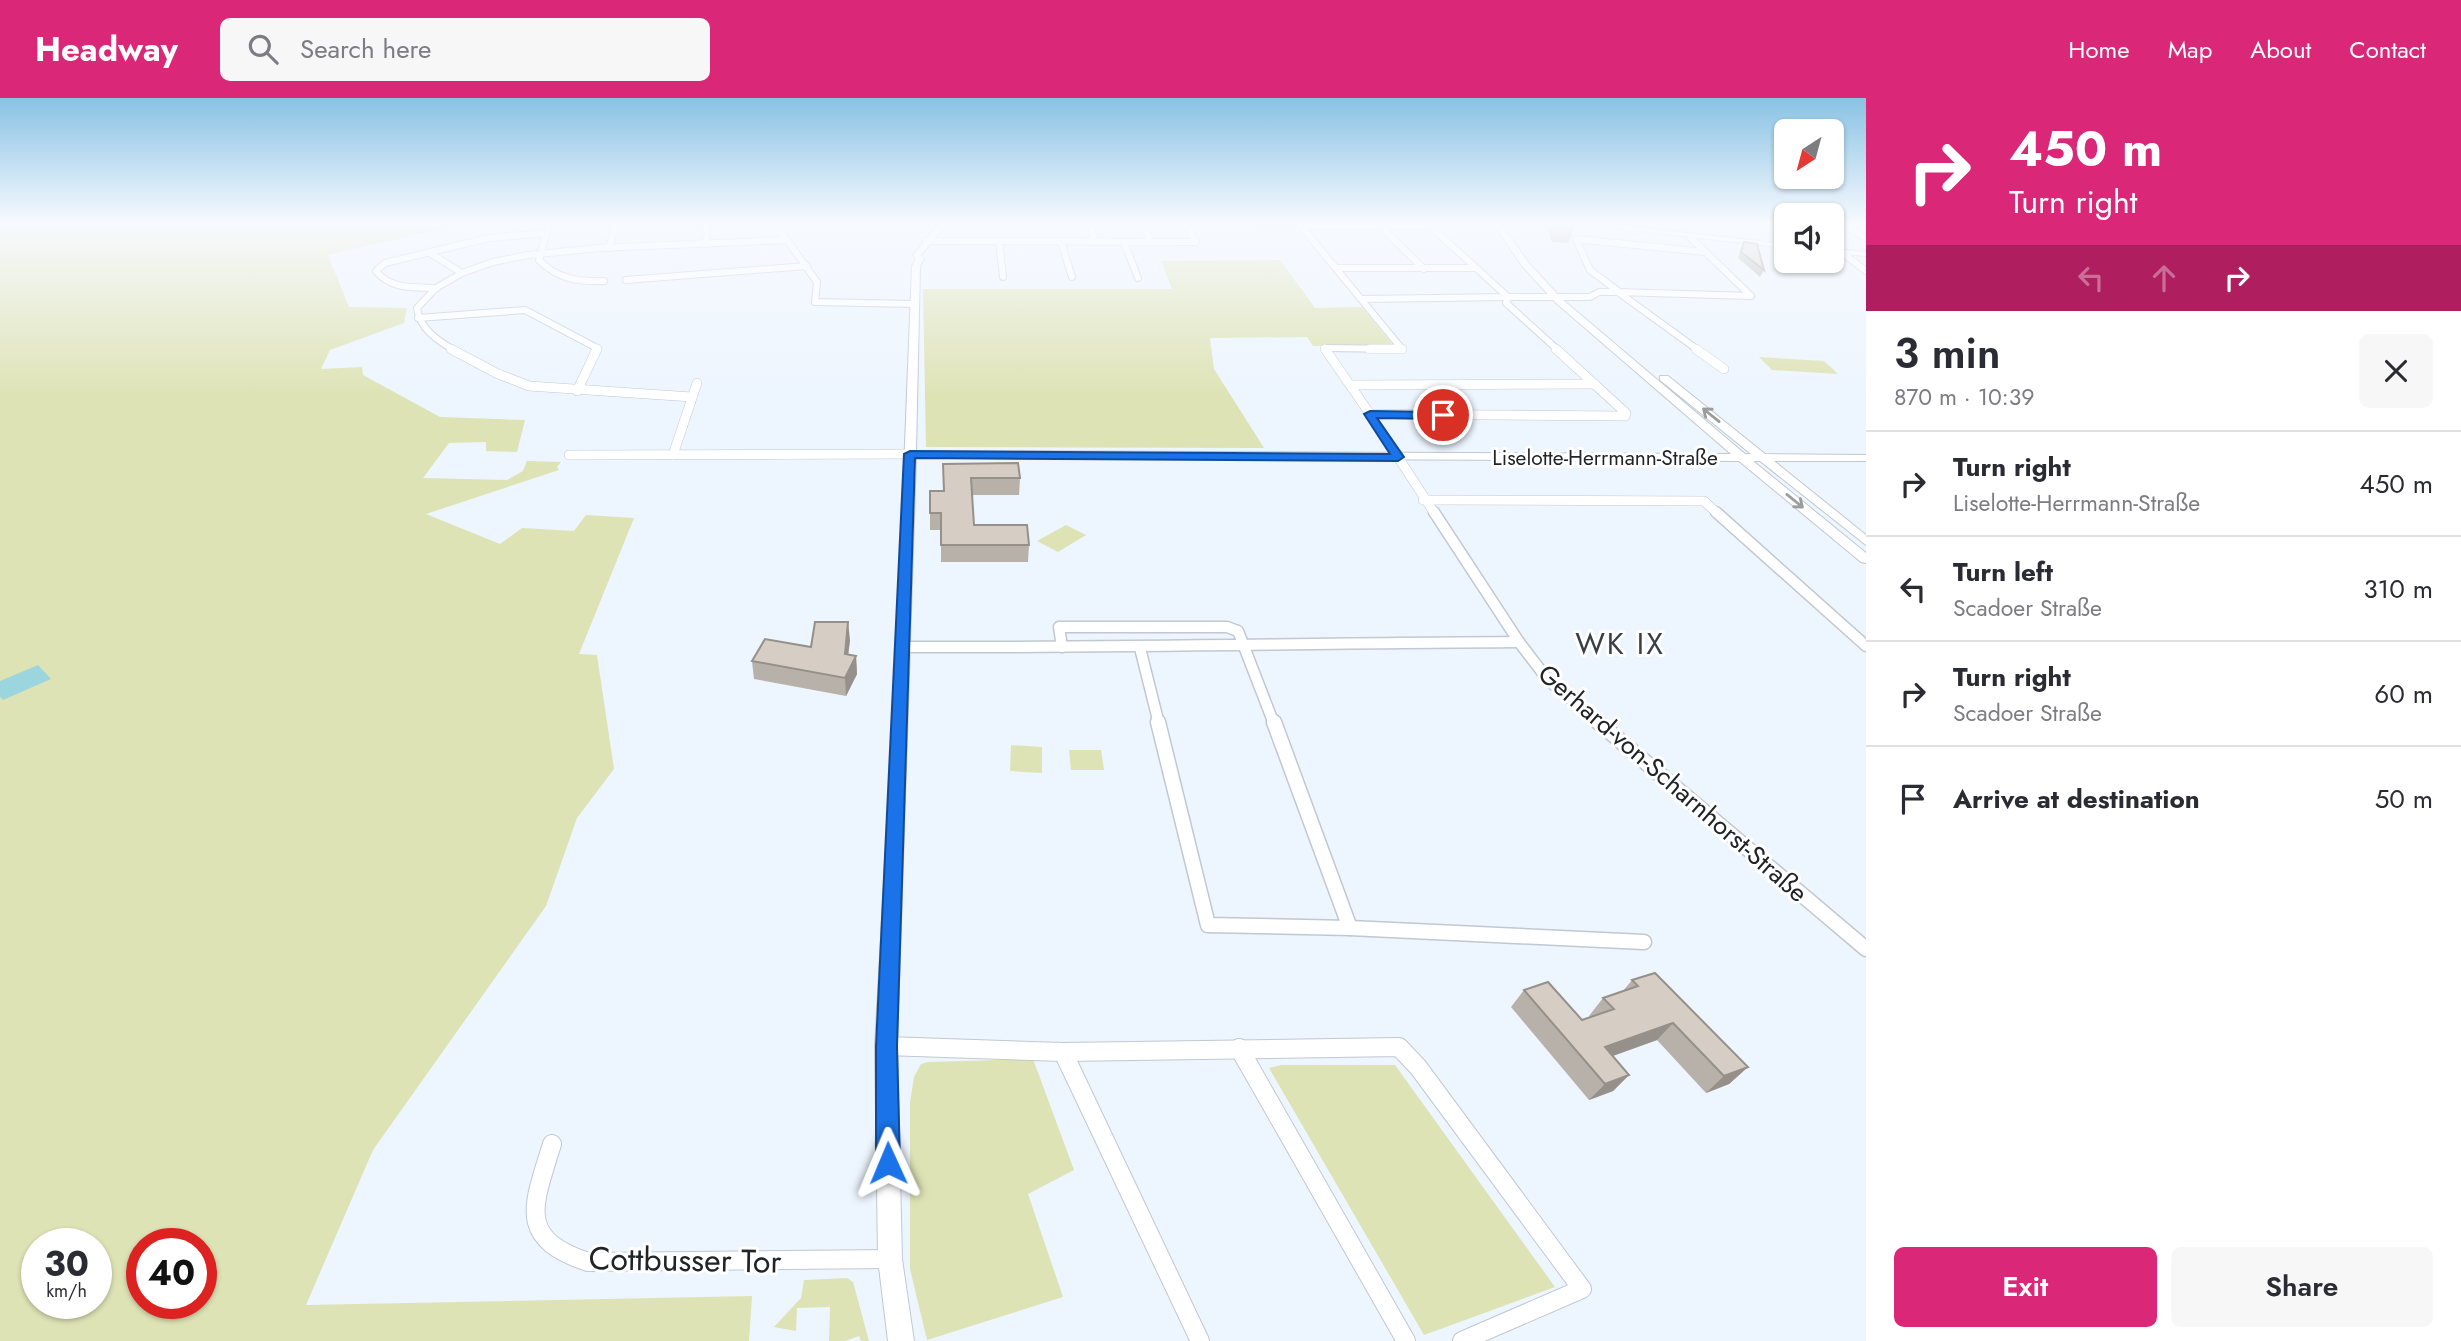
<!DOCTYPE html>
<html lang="en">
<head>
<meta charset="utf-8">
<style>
	body { margin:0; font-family:Jost,sans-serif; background:#f7f7f7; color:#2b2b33; height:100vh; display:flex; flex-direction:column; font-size:26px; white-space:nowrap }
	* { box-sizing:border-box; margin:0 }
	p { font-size:23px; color:#7c7c81 }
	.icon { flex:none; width:38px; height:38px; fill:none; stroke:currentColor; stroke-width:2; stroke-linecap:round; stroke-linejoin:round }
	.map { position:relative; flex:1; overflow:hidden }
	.details { display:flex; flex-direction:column; background:#fff; width:595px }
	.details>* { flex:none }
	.hud { background:#db2777; color:#fff; overflow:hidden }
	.needle { width:46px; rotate:216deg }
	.buttons { position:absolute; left:1774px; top:21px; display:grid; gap:14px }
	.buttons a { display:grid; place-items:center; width:70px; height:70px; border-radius:10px; background:#fff; box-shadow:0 2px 5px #0004; font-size:35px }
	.speed { position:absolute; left:21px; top:1130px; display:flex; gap:14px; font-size:35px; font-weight:700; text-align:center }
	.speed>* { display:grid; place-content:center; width:91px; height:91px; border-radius:50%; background:#fff; box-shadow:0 2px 5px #0004; line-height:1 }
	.speed small { font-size:18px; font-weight:400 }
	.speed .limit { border:10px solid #d22; background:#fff; color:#111 }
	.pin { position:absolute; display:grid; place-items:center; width:60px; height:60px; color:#fff; margin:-30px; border:4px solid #fff; border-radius:50%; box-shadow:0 2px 7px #0007 }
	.me { position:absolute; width:77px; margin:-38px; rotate:359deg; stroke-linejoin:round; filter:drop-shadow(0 0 5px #0008) }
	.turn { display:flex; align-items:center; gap:24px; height:147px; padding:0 28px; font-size:32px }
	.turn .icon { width:91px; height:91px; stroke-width:2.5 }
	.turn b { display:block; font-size:49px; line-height:60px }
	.lanes { display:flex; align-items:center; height:66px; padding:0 28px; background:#0003; justify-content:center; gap:35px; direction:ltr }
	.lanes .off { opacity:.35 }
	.round { display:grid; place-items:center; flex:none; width:74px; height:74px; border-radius:10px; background:#f7f7f7 }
	.headline { display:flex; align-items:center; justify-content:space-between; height:119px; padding:0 28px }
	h1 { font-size:42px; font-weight:600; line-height:52px }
	.cta { display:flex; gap:14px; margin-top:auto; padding:14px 28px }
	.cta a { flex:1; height:80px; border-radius:10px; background:#db2777; color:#fff; font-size:28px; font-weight:600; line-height:80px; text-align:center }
	.cta a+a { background:#f7f7f7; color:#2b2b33 }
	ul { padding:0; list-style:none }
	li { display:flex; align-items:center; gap:21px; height:105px; padding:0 28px; border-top:2px solid #e1e1e2 }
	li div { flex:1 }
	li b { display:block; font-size:26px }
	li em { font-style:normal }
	header { display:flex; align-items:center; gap:42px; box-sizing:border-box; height:98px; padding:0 35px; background:#db2777; color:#fff }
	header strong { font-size:33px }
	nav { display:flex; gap:38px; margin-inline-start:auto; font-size:24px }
	.search { width:490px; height:63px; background:#f7f7f7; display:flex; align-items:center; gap:18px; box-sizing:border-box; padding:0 24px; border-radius:10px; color:#7c7c81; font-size:26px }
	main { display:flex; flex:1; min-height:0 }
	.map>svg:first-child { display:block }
</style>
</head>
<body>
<header>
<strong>Headway</strong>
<div class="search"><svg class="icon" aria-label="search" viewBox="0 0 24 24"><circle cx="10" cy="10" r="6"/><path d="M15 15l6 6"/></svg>Search here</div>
<nav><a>Home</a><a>Map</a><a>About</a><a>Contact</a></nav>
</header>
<main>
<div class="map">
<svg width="1866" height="1243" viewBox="0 0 1866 1243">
	<rect width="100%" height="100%" fill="#edf5fe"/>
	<g fill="#dee3b5" fill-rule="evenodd">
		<path d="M 0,124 L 472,124 L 328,157 L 349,209 L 407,210 L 404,225 L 330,252 L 321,271 L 362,269 L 363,277 L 440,319 L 525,322 L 517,354 L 486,353 L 486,344 L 449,345 L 423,380 L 507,382 L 523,373 L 527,363 L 561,364 L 557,369 L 559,372 L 426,416 L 500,446 L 522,430 L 574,433 L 586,417 L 634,420 L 579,556 L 597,557 L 614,671 L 577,720 L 546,808 L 373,1052 L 306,1207 L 752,1198 L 749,1243 L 0,1243 ZM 37,1146 L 96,1146 L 96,1206 L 37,1206 ZM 142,1146 L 201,1146 L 201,1206 L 142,1206 Z"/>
		<polygon points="1280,162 1315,210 1362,209 1393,247 1313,248 1307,239 1210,240 1214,271 1264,350 926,349 923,191 1172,191 1161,163"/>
		<polygon points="1759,259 1824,263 1838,276 1772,272"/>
		<polygon points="1066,427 1086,437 1058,454 1037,443"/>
		<polygon points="1011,647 1042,649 1042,675 1010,673"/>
		<polygon points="1069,652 1101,652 1104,672 1071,672"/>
		<polygon points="1033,961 1074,1072 1028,1096 1063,1199 927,1242 910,1171 910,1004 914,979 921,966 928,964"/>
		<polygon points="1281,967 1395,967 1555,1189 1424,1237 1269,970"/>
		<polygon points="847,1180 853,1184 869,1243 861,1243 859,1238 845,1243 829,1243 830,1209 797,1210 796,1233 774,1229 801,1200 804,1182"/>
	</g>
	<polygon fill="#9bd6de" points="38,567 51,581 3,602 0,599 0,583"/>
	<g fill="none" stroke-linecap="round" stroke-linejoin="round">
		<g stroke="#c1c8d1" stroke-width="8">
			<g id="minor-far4">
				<path d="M 549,124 L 539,162 C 557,181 579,184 604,183"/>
				<polyline points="774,124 817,184 815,204 914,206"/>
				<polyline points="1089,124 1095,144"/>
				<polyline points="1142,124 1151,144"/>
				<polyline points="1631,124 1633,133"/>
				<polyline points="1839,124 1866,140"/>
				<polyline points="1380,128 1424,171"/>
				<polyline points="1691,140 1751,198 1618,194 1698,252"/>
				<polyline points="926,143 1196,144 1185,124"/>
				<polyline points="999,143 1003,179"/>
				<polyline points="1061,144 1072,179"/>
				<polyline points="1124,144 1138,180"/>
				<polyline points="706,146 707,124"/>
				<polyline points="609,150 616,124"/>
				<polyline points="1840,153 1866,173"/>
				<polyline points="428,154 462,175"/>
				<polyline points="1337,170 1476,170"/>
				<polyline points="626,182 807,168"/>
				<path d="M 437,190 C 415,189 391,192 376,173 L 385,165 L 489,140 L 547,135"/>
				<polyline points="1618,193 1590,172 1576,141 1705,154"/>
				<polyline points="418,220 525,212 597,250 596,252"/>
				<polyline points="1325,250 1402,251 1301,128 1430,128 1508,199 1361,201"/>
				<polyline points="1325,250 1327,252"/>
				<path d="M 454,252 C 438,243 419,230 417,210 L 436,190 L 462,175 L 493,164 L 528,157 L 599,150 L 786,142"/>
				<polyline points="1558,252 1506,205 1508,199 1590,199 1599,194 1618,194"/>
			</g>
		</g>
		<g stroke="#c1c8d1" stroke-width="10">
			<g id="minor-far3">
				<polyline points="451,251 496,275 529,288 692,299"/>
				<polyline points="1325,251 1370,316"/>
				<polyline points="1370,251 1402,251"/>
				<polyline points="1696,251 1724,271"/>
				<polyline points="1351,287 1595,286"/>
				<polyline points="577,293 597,251"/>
				<polyline points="569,357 910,356"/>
				<polyline points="673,357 697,285"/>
				<polyline points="1423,402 1704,403 1718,416"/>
				<polyline points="1435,416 1370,316 1625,318 1626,315 1556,251"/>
			</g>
		</g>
		<g stroke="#c1c8d1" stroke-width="13">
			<g id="minor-far2">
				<polyline points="1434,414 1519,544 1548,582 1600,626"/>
				<polyline points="1716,414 1866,548"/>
				<path d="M 904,549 C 1109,550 1314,545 1519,544"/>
				<polyline points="1062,549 1059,529 1227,529 1238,533 1274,626"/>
				<polyline points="1140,550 1159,626"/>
			</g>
		</g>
		<g stroke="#c1c8d1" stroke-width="17">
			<g id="minor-far1">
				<polyline points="1158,624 1208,827 1350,830 1274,624"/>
				<polyline points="1598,624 1866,851"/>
				<polyline points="1350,830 1644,844"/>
			</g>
		</g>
		<g stroke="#c1c8d1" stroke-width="20">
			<g id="minor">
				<polyline points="886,948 1063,954 1399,949 1418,969 1582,1191 1462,1243"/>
				<polyline points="1239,950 1406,1243"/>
				<polyline points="1063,954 1200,1243"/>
				<path d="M 552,1046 C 534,1106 515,1140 588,1164 L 890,1161"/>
			</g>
		</g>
		<g stroke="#c1c8d1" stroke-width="2">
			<g id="tertiary">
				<polygon points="940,124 948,124 921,157 924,161 920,168 916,353 1731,356 1556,205 1522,168 1492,124 1500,124 1528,164 1562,201 1745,356 1751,356 1660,282 1660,278 1668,278 1765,356 1866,357 1866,363 1774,363 1866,437 1866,447 1760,363 1753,363 1866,455 1866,465 1861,464 1739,363 916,359 897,948 902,1161 914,1243 888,1243 878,1161 875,948 897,549 912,168 916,161 913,157"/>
				<polygon points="1560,124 1588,124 1787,146 1787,150"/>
				<polygon points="1832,151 1866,154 1866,158 1832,155"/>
			</g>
		</g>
		<use href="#minor-far4" stroke="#fff" stroke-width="6"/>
		<use href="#minor-far3" stroke="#fff" stroke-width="9"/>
		<use href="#minor-far2" stroke="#fff" stroke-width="10"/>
		<use href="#minor-far1" stroke="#fff" stroke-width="14"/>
		<use href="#minor" stroke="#fff" stroke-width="18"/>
		<use href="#tertiary" fill="#fff" fill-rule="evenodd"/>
	</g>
	<g fill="#b8b1a9">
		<polygon points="1257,124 1294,124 1293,129 1261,129"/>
		<polygon points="1551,124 1575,124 1576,126 1568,145 1552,144 1548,132"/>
		<polygon points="1744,144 1764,172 1760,179 1738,160 1741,150"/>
		<polygon points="943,366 1020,380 1019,397 972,397 974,427 1029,447 1028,464 941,464 941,432 930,432 930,393 943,393"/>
		<polygon points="850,542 848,557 856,558 857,576 846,598 754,581 752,563 811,549"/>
		<polygon points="1632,882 1748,969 1729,986 1706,995 1657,942 1613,958 1629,977 1613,993 1589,1002 1511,909 1524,892 1582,922 1590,919 1589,918 1603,900 1623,893"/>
	</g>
	<g fill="#96908a">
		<polygon points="848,524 850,542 846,574 845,556"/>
		<polygon points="856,558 857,576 846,598 845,580"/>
		<polygon points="1673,925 1657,942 1590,966 1605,949"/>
		<polygon points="1748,969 1729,986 1706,995 1724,978"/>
		<polygon points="1629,977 1613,993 1589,1002 1605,986"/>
	</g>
	<g fill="#d6cec5" stroke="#96908a" stroke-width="2">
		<polygon points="1560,124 1575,124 1576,126 1560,125"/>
		<polygon points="1744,144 1757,146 1764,172 1741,154"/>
		<polygon points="1018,365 1020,380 971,380 974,427 1027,427 1029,447 941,447 941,415 930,415 930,393 944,393 943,366"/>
		<polygon points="815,524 848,524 845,556 856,558 845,580 752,563 765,541 811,549"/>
		<polygon points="1655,875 1748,969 1724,978 1673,925 1605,949 1629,977 1605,986 1524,892 1548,884 1582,922 1614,911 1603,900 1638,888 1632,882"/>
	</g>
	<defs><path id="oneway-shaft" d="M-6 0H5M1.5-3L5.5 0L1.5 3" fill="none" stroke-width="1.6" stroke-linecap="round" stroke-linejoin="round" transform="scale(1.75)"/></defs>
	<g stroke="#9b9c9e">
		<use href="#oneway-shaft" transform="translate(1711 317) rotate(-141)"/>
		<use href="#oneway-shaft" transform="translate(1795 403) rotate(39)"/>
	</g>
	<linearGradient id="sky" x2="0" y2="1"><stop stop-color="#89c2e4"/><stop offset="0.42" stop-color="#f7faff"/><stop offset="1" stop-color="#f7faff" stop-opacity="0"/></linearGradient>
	<rect width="1866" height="298" fill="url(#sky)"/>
	<polygon fill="#1a73e8" stroke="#114b97" stroke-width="2" points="1370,313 1443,314 1448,317 1443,321 1377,320 1404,359 1398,363 915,360 897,948 900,1065 896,1073 888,1077 880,1073 876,1065 876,948 904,356 910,353 1390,356 1364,316"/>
	<g text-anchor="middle" stroke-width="6" stroke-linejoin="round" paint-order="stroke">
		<g font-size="21" fill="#212327" stroke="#fff">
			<text x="1605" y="367">Liselotte-Herrmann-Straße</text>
		</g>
		<g font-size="26" fill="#212327" stroke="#fff">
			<text transform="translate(1673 685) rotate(41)" y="9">Gerhard-von-Scharnhorst-Straße</text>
		</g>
		<g font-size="30" letter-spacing="2" fill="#393f46" stroke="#fff">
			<text x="1620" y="556">WK IX</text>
		</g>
		<g font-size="32" fill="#212327" stroke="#fff">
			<text transform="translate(685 1162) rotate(1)" y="11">Cottbusser Tor</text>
		</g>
	</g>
</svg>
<div class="buttons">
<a><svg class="needle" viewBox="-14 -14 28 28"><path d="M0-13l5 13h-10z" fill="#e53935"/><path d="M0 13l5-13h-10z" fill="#7c7c81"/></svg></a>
<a><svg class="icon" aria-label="sound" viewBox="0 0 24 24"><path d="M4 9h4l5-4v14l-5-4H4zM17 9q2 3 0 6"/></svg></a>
</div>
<div class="speed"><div>30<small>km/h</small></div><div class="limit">40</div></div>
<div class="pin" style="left:1443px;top:317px;background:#d93025"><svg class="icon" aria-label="arrive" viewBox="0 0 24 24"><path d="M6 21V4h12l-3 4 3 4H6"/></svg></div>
<svg class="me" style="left:888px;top:1065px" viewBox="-20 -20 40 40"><path d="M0-17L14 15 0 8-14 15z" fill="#1a73e8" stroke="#fff" stroke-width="4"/></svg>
</div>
<section class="details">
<div class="hud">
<div class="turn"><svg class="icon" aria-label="right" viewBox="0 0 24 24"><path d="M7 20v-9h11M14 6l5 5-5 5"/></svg><div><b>450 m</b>Turn right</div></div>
<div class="lanes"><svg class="icon off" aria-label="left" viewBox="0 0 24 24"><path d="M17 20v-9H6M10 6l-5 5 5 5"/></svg><svg class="icon off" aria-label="ahead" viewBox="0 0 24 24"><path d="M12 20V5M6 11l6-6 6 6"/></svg><svg class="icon" aria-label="right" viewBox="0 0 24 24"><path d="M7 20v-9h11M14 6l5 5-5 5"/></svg></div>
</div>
<div class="headline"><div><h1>3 min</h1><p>870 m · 10:39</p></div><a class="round"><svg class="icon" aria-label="close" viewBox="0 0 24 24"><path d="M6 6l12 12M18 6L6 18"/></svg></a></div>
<ul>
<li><svg class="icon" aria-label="right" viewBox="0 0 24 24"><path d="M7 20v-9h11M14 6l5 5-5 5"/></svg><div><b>Turn right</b><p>Liselotte-Herrmann-Straße</p></div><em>450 m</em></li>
<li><svg class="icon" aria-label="left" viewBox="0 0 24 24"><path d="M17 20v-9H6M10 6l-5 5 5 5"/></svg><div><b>Turn left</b><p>Scadoer Straße</p></div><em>310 m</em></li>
<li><svg class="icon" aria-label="right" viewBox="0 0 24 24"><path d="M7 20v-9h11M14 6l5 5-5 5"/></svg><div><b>Turn right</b><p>Scadoer Straße</p></div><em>60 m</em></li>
<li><svg class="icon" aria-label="arrive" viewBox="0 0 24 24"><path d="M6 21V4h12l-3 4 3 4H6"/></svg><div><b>Arrive at destination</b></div><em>50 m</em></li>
</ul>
<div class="cta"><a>Exit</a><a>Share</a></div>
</section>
</main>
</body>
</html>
